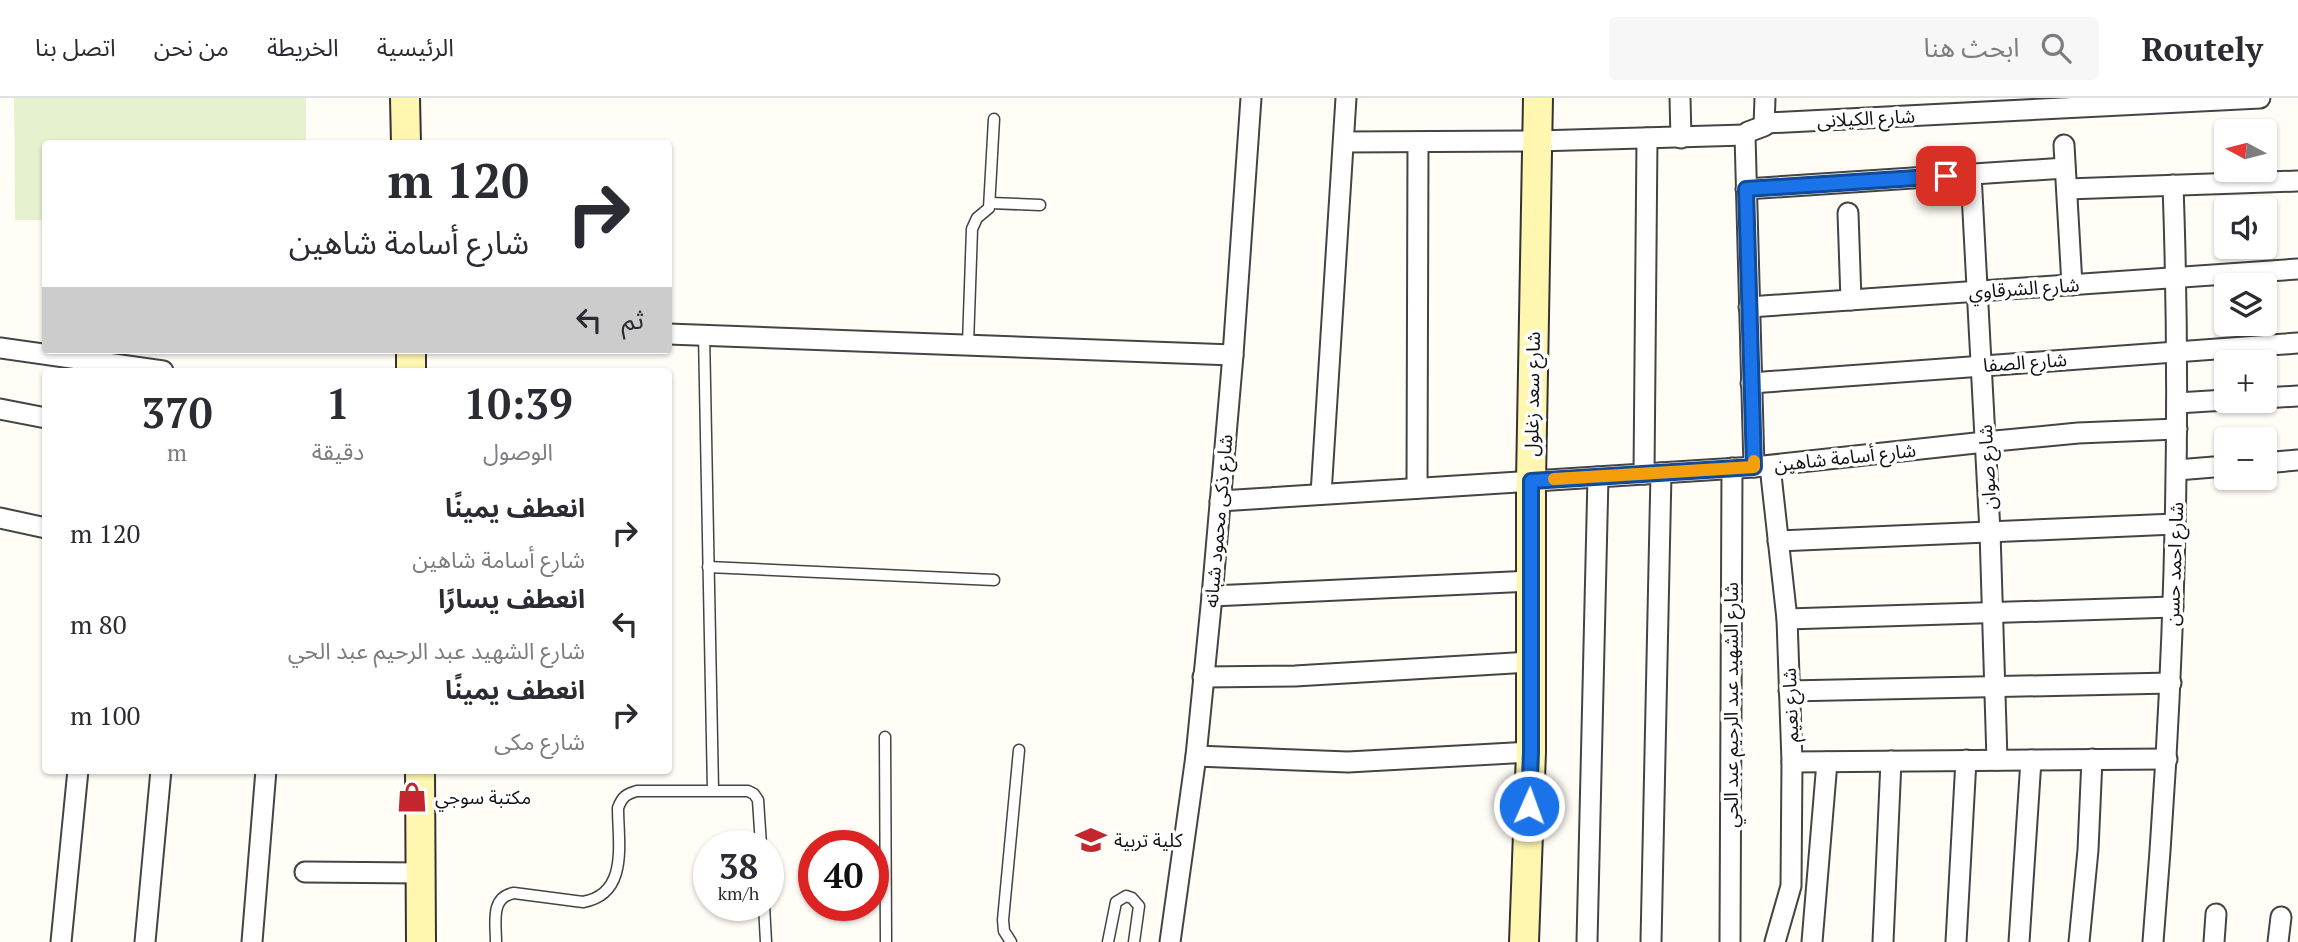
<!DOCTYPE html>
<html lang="ar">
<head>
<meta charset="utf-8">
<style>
	body { margin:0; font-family:"PT Serif","Noto Sans Arabic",serif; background:#f7f7f7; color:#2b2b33; direction:rtl; height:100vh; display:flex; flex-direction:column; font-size:26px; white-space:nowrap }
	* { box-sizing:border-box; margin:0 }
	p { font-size:23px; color:#7c7c81 }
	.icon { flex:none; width:38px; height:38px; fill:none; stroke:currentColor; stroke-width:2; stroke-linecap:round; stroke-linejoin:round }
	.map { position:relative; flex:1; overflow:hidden; direction:ltr }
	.drawer { position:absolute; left:42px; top:270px; width:630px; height:406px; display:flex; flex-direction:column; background:#fff; border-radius:7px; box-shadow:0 2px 5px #0004; direction:rtl }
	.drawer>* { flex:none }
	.hud { position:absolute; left:42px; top:42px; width:630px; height:214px; border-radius:7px; box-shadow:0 2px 5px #0004; direction:rtl; background:#fff; color:#2b2b33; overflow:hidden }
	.needle { width:46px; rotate:277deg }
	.controls { position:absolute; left:2214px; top:21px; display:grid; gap:14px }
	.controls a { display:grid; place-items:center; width:63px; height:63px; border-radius:7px; background:#fff; box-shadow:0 2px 5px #0004; font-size:35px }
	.speed { position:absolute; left:693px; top:732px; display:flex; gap:14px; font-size:35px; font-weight:700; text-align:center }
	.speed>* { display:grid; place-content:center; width:91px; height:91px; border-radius:50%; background:#fff; box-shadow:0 2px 5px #0004; line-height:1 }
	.speed small { font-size:18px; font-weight:400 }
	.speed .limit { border:10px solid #d22; background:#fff; color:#111 }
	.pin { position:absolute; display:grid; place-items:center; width:60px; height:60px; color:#fff; margin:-30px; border-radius:14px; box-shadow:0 4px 10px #0006 }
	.me { position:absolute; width:77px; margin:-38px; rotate:2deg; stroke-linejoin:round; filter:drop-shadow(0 0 5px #0008) }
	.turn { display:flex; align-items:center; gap:24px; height:147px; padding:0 28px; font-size:32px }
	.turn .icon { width:91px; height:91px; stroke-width:2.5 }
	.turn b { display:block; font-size:49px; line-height:60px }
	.then { display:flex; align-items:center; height:66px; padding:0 28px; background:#0003; gap:14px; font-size:26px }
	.eta { display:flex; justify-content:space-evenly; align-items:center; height:119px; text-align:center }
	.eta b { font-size:42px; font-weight:600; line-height:49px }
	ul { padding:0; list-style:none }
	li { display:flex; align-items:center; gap:21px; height:91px; padding:0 28px }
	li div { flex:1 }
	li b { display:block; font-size:26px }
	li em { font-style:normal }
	header { display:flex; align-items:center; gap:42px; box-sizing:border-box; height:98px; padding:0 35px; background:#fff; border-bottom:2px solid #e1e1e2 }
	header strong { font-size:33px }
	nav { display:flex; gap:38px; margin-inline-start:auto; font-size:24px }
	.search { width:490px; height:63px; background:#f7f7f7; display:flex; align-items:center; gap:18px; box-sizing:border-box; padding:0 24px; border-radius:7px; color:#7c7c81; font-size:26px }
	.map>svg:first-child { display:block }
</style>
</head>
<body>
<header>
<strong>Routely</strong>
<div class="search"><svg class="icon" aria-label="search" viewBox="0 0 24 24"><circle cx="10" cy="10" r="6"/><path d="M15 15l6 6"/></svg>ابحث هنا</div>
<nav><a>الرئيسية</a><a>الخريطة</a><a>من نحن</a><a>اتصل بنا</a></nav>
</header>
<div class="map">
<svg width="2298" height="844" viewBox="0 0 2298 844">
	<rect width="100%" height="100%" fill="#fffdf5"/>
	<polygon fill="#e6f2cf" points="14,0 306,0 306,45 46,46 45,122 15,122"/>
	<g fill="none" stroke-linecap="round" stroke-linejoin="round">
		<g stroke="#444" stroke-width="13">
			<g id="lane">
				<polyline points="990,105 1040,107"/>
				<polyline points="704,236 713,692"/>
				<polyline points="968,246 972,131 977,120 989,110 994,21"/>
				<polyline points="708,469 994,482"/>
				<polyline points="885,639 886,844"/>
				<polyline points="764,807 766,844"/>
				<path d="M 496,844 C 496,825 490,799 514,795 L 583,804 C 629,796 618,745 618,710 C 622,699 626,696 637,693 L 748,693 L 754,696 L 758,702 L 761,747"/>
				<polyline points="1011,844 1004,833 1003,822 1019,652"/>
				<polyline points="1108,844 1116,804 1126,798 1132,800 1139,808 1134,844"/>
			</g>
		</g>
		<g stroke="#444" stroke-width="23">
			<g id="street">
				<polyline points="1680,0 1681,40"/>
				<polyline points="1766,25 2260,0"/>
				<polyline points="1344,44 1537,43 1745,37"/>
				<polyline points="2064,47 2072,187"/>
				<polyline points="1971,76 1990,434 1997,662"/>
				<polyline points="1746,91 2065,70"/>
				<polyline points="2067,91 2298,83"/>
				<polyline points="1848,115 1851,202"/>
				<polyline points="1749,209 2298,171"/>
				<polyline points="668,236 1233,257"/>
				<polyline points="0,250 163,273"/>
				<polyline points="1751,285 2298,245"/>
				<polyline points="2264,300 2298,298"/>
				<polyline points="2177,305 2226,302"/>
				<polyline points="0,311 46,320"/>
				<polyline points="2264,365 2298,362"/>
				<polyline points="1770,368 1787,521 1792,664 1791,788 1775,844"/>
				<polyline points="1754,369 1745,37 1748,34 1764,28 1765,0"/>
				<polyline points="2177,372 2226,368"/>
				<polyline points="1644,376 1647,40"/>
				<polyline points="1417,390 1418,44"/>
				<polyline points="1321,396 1346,0"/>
				<polyline points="1220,403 1754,369 1985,344 2078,335 2177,331"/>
				<polyline points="0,420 46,430"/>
				<polyline points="1778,443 2175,426"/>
				<polyline points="1212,498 1531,483"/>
				<polyline points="1787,521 2173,509"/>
				<polyline points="1203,579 1295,578 1531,564"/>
				<polyline points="1789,593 2171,585"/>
				<polyline points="1196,658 1348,664 1531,654"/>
				<polyline points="1792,664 2167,661"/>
				<polyline points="305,774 421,775"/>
				<polyline points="61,844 78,672"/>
				<polyline points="145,844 161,672"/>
				<polyline points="252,844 266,672"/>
				<polyline points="1170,844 1196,658 1212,498 1233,257 1251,0"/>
				<polyline points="1587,844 1598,379"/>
				<polyline points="1651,844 1661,375"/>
				<polyline points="1730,844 1732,370"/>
				<polyline points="1812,844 1827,664"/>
				<polyline points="1883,844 1891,663"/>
				<polyline points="1956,844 1966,662"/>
				<polyline points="2019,844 2031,662"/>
				<polyline points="2079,844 2088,752 2092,661"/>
				<path d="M 2153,844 C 2174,592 2182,340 2173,87"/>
				<polyline points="2214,844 2216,816"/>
				<polyline points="2278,844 2281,819"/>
			</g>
		</g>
		<g stroke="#333" stroke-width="32">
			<g id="secondary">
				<polyline points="405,0 406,46"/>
				<polyline points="411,252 411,273"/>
				<polyline points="420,672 421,844"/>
				<polyline points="1524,844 1531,654 1531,383 1538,0"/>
			</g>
		</g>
		<use href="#lane" stroke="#fff" stroke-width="10"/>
		<use href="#street" stroke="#fff" stroke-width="19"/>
		<use href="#secondary" stroke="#fff6b0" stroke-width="28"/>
	</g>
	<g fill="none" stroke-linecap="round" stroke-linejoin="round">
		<g stroke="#114b97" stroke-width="18">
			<polyline id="route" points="1529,708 1531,654 1531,383 1754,369 1746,91 1946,78"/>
		</g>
		<use href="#route" stroke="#1a73e8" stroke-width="12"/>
		<polyline stroke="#f59e0b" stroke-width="12" points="1554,381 1754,369 1754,363"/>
	</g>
	<defs>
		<g id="shop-bare" transform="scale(2.415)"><path d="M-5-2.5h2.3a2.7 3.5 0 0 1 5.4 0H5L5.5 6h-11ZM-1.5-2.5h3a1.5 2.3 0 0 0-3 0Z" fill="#c4262e" stroke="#fff" stroke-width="2.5" paint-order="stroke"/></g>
		<g id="university-bare" transform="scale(2.415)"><path d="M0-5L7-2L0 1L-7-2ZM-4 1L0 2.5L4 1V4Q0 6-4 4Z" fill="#c4262e" stroke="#fff" stroke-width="2.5" paint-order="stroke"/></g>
	</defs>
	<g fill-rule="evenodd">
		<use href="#shop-bare" x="412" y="699"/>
		<use href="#university-bare" x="1091" y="742"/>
	</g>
	<g text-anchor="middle" stroke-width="7" stroke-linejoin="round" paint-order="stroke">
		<g font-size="19" fill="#111" stroke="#fff">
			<text transform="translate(1866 20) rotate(-3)" y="7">شارع الكيلانى</text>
			<text transform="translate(2024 190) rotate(-4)" y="7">شارع الشرقاوي</text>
			<text transform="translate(2025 264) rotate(-4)" y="7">شارع الصفا</text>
			<text transform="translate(1532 296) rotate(-89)" y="7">شارع سعد زغلول</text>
			<text transform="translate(1845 359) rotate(-6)" y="7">شارع أسامة شاهين</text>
			<text transform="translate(1987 369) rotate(-93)" y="7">شارع صوان</text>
			<text transform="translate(1218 423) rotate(-85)" y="7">شارع ذكى محمود شبانه</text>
			<text transform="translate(2174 466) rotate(-88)" y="7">شارع احمد حسن</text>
			<text transform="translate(1731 607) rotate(-90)" y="7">شارع الشهيد عبد الرحيم عبد الحي</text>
			<text transform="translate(1790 607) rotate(-92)" y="7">شارع نعيم</text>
		</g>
		<g font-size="19" fill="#111" stroke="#fff" text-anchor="start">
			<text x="435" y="706">مكتبة سوجي</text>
			<text x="1114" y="749">كلية تربية</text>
		</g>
	</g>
</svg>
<div class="controls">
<a><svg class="needle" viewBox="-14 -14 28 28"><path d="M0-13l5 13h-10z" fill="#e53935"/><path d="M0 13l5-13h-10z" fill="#7c7c81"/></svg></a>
<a><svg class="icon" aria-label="sound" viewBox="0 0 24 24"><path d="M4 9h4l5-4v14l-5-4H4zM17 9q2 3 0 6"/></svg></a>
<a><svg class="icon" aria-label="layers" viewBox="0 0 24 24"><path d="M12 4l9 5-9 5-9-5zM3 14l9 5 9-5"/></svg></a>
<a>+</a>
<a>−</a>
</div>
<div class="speed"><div>38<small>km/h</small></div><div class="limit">40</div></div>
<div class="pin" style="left:1946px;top:78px;background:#d93025"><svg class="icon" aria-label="arrive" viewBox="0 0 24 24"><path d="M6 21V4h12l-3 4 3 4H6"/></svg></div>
<svg class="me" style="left:1529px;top:708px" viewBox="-20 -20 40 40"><circle r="17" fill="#1a73e8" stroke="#fff" stroke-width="3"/><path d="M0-11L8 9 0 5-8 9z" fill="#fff"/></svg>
<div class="hud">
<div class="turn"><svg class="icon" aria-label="right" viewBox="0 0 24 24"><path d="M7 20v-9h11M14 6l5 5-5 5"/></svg><div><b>120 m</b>شارع أسامة شاهين</div></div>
<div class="then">ثم<svg class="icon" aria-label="left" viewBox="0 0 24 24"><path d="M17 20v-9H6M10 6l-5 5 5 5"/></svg></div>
</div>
<section class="drawer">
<div class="eta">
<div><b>10:39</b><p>الوصول</p></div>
<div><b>1</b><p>دقيقة</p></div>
<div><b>370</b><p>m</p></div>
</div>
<ul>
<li><svg class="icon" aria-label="right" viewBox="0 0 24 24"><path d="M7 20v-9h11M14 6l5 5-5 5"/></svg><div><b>انعطف يمينًا</b><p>شارع أسامة شاهين</p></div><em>120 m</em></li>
<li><svg class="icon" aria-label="left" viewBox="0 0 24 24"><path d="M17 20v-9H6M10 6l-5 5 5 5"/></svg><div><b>انعطف يسارًا</b><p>شارع الشهيد عبد الرحيم عبد الحي</p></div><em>80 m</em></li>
<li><svg class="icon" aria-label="right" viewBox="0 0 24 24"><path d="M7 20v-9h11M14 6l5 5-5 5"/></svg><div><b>انعطف يمينًا</b><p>شارع مكى</p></div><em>100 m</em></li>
</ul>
</section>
</div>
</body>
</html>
